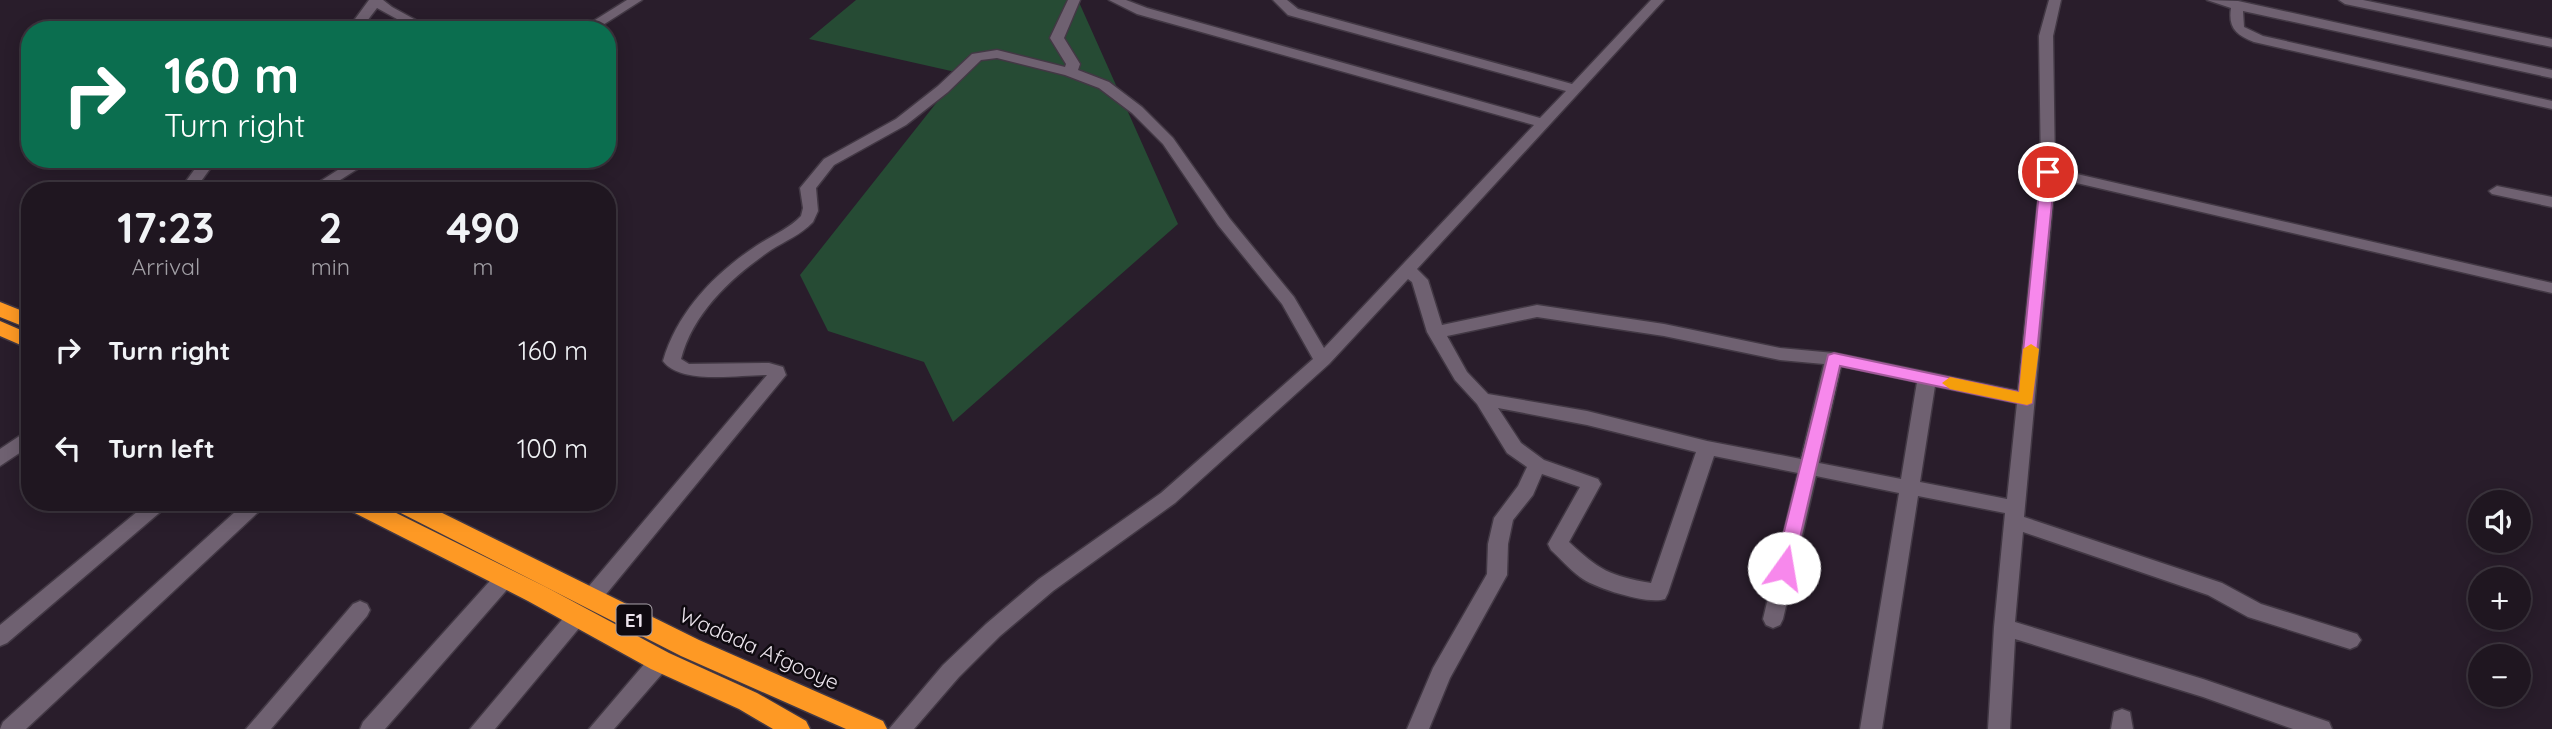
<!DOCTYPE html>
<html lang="en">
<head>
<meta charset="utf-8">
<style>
	body { margin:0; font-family:Quicksand,sans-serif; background:#2c232d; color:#f1f3f6; height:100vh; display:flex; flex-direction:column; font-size:26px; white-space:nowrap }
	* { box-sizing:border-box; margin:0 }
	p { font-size:23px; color:#a19fa5 }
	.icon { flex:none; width:38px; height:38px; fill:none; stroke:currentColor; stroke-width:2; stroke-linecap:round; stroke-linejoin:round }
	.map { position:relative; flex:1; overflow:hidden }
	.details { position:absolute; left:21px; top:182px; width:595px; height:329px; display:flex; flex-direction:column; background:#1f1620; border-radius:28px; box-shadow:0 4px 18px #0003,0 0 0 2px #3c353e }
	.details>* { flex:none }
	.top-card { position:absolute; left:21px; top:21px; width:595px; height:147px; border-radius:28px; box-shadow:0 4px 18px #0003,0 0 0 2px #3c353e; background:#0b6e4f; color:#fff; overflow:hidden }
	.controls { position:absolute; left:2468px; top:490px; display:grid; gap:14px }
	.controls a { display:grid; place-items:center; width:63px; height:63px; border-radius:50%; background:#1f1620; box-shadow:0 4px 18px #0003,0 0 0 2px #3c353e; font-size:35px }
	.pin { position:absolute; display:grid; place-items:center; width:60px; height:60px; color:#fff; margin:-30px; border:4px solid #fff; border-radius:50%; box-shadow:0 2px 7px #0007 }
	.me { position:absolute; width:77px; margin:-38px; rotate:13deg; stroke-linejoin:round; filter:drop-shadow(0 0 5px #0008) }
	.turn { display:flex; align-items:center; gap:24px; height:147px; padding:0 28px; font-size:32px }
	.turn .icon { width:91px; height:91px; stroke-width:2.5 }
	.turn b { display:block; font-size:49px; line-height:60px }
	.eta { display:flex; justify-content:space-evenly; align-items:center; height:119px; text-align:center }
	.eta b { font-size:42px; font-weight:700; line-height:49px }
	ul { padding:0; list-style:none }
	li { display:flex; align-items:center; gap:21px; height:98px; padding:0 28px }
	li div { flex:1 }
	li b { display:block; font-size:26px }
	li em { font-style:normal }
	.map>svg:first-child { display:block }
</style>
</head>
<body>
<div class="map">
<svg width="2552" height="729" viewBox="0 0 2552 729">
	<rect width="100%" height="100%" fill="#291d2b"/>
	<polygon fill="#264b34" points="856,0 1078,0 1178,224 953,422 924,362 828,331 800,275 960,73 809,39"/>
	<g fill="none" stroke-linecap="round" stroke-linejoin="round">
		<g stroke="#423844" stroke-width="3">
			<g id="minor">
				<polygon points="369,0 383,0 392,7 434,30 417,30 377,8 360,30 347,30"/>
				<polygon points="627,0 642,0 595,30 579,30"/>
				<path d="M 1068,0 L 1080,0 L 1064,38 L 1080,64 L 1078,70 L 1109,82 L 1142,107 L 1173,138 L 1230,219 L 1294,297 L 1324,348 L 1534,125 L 1137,14 L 1109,0 L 1126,0 L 1147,8 L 1540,118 L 1566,91 L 1288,15 L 1273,0 L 1287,0 L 1298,9 L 1572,84 L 1651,0 L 1664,0 L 1417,269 L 1428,280 L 1442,325 L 1537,305 L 1664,324 L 1780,348 L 1834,353 L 2018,391 L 2041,172 L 2039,36 L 2049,0 L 2061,0 L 2053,36 L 2055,169 L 2552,283 L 2552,293 L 2055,178 L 2024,517 L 2222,583 L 2261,604 L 2357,634 L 2361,640 L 2357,646 L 2350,649 L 2248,617 L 2208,595 L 2023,532 L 2015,622 L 2203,679 L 2329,722 L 2332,729 L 2293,729 L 2203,697 L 2015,639 L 2010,729 L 1988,729 L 1994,627 L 2005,513 L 1918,496 L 1882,729 L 1860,729 L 1899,493 L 1816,476 L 1783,619 L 1780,625 L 1773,628 L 1766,625 L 1763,619 L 1798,473 L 1714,456 L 1668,593 L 1665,599 C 1648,605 1594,588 1580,577 C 1569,569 1560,558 1551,550 L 1548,544 L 1580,487 L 1542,474 L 1533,495 L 1513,520 L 1508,544 L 1507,575 L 1450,678 L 1429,729 L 1407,729 L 1433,668 L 1487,574 L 1488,544 L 1494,518 L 1518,486 L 1527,467 L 1507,453 L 1477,404 L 1455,380 L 1427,332 L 1412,282 L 1408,279 L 1329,364 L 1175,503 L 1053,591 L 1000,636 L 959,677 L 914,729 L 889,729 L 943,665 L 986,624 L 1039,579 L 1161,493 L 1313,359 L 1282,304 L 1218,225 L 1163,144 L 1132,113 L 1099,88 L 1065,75 L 997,58 L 981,60 L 948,92 L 906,125 L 834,165 L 816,188 L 818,211 L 813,222 C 801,235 785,241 771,250 C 733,276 693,312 681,359 L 689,364 L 769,363 L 783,367 L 786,375 L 598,604 L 591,606 L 584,604 L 581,598 L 584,592 L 767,375 C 740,375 680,385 663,361 C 677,312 715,273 756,246 C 771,236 789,229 801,216 L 803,208 L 800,188 L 824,159 L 896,119 L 938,86 L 972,54 L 997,50 L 1065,67 L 1066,64 L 1050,38 ZM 1537,317 L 1664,336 L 1780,360 L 1824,364 L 1801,459 L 1707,441 L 1587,411 L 1488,394 L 1467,372 L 1447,336 ZM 1841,366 L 1917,382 L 1901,479 L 1819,463 ZM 1935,386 L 2017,403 L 2007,499 L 1920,482 ZM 1498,408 L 1587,425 L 1696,452 L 1651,583 C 1610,576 1599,570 1569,542 L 1601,484 L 1598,479 L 1544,460 L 1521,443 Z"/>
				<path d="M 2207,0 L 2238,1 L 2552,70 L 2552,78 L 2243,11 L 2244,27 L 2263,36 L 2552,101 L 2552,109 L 2254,42 C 2236,35 2228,28 2231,8 Z"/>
				<polygon points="2339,0 2363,0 2552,39 2552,47 2345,4"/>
				<polygon points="202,159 217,159 194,191 179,191"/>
				<polygon points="355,159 373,159 323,191 305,191"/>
				<polygon points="2497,186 2552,197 2552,207 2492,194 2489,191"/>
				<polygon points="30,429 30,446 0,466 0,449"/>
				<polygon points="149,502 172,502 7,643 0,646 0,625"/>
				<polygon points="246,502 269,502 26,729 0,729 3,722"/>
				<polygon points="505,570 512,572 515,578 512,584 385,729 360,729 363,722 498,572"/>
				<polygon points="360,601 367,604 370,610 367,616 271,729 246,729 353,604"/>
				<polygon points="578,606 585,609 588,615 585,621 495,729 470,729 571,609"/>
				<polygon points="660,652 668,655 671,661 668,667 614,729 589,729 652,655"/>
				<polygon points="2122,709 2130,712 2133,729 2111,729 2114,712"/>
			</g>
		</g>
		<g stroke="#423844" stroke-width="3">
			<g id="highway">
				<polygon points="0,302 30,314 30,329 0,317"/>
				<polygon points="0,321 30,334 30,349 0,336"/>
				<polygon points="342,502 374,502 546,587 669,653 757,693 806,721 810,729 773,729 739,709 651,669 528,601 345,508"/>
				<polygon points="388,502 420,502 699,640 883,721 887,729 846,729 681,656 391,508"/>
			</g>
		</g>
		<use href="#minor" fill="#6f6171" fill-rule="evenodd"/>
		<use href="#highway" fill="#fe9924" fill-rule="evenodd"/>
	</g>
	<polygon fill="#f788ec" stroke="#a15899" stroke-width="2" points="2048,167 2055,172 2032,403 2027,405 1840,366 1793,568 1791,573 1784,576 1778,573 1775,568 1828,355 1834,353 2019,392 2041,172"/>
	<polygon fill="#f59e0b" points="2031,344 2039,349 2032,403 2027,405 1950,389 1942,383 1950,377 2019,392 2023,349"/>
	<g text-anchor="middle" stroke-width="5" stroke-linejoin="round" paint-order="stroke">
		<rect fill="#0f0a10" stroke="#aaa3ab" stroke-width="2" x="616.5" y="604.5" width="35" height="31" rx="5"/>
		<g font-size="19" font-weight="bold" fill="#ece4ed">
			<text x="634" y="627">E1</text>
		</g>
		<g font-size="21" fill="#ece4ed" stroke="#0f0a10">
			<text transform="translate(759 649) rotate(24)" y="7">Wadada Afgooye</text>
		</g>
	</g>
</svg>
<div class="controls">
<a><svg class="icon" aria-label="sound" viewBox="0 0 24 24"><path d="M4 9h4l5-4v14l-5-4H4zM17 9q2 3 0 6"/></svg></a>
<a>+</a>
<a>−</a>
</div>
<div class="pin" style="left:2048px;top:172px;background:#d93025"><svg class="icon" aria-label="arrive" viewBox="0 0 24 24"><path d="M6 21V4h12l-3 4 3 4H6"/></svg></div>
<svg class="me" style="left:1784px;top:568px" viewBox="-20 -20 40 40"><circle r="19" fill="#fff"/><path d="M0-13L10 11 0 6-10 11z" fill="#f788ec"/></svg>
<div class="top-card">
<div class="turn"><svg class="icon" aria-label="right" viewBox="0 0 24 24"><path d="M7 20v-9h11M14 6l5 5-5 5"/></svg><div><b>160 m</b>Turn right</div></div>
</div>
<section class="details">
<div class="eta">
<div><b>17:23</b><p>Arrival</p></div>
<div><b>2</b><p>min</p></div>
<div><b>490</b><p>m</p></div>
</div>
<ul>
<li><svg class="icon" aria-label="right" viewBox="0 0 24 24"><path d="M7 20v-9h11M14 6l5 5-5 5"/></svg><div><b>Turn right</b></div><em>160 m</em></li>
<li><svg class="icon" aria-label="left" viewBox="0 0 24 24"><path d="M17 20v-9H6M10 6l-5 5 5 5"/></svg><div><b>Turn left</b></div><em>100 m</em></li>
</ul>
</section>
</div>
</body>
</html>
